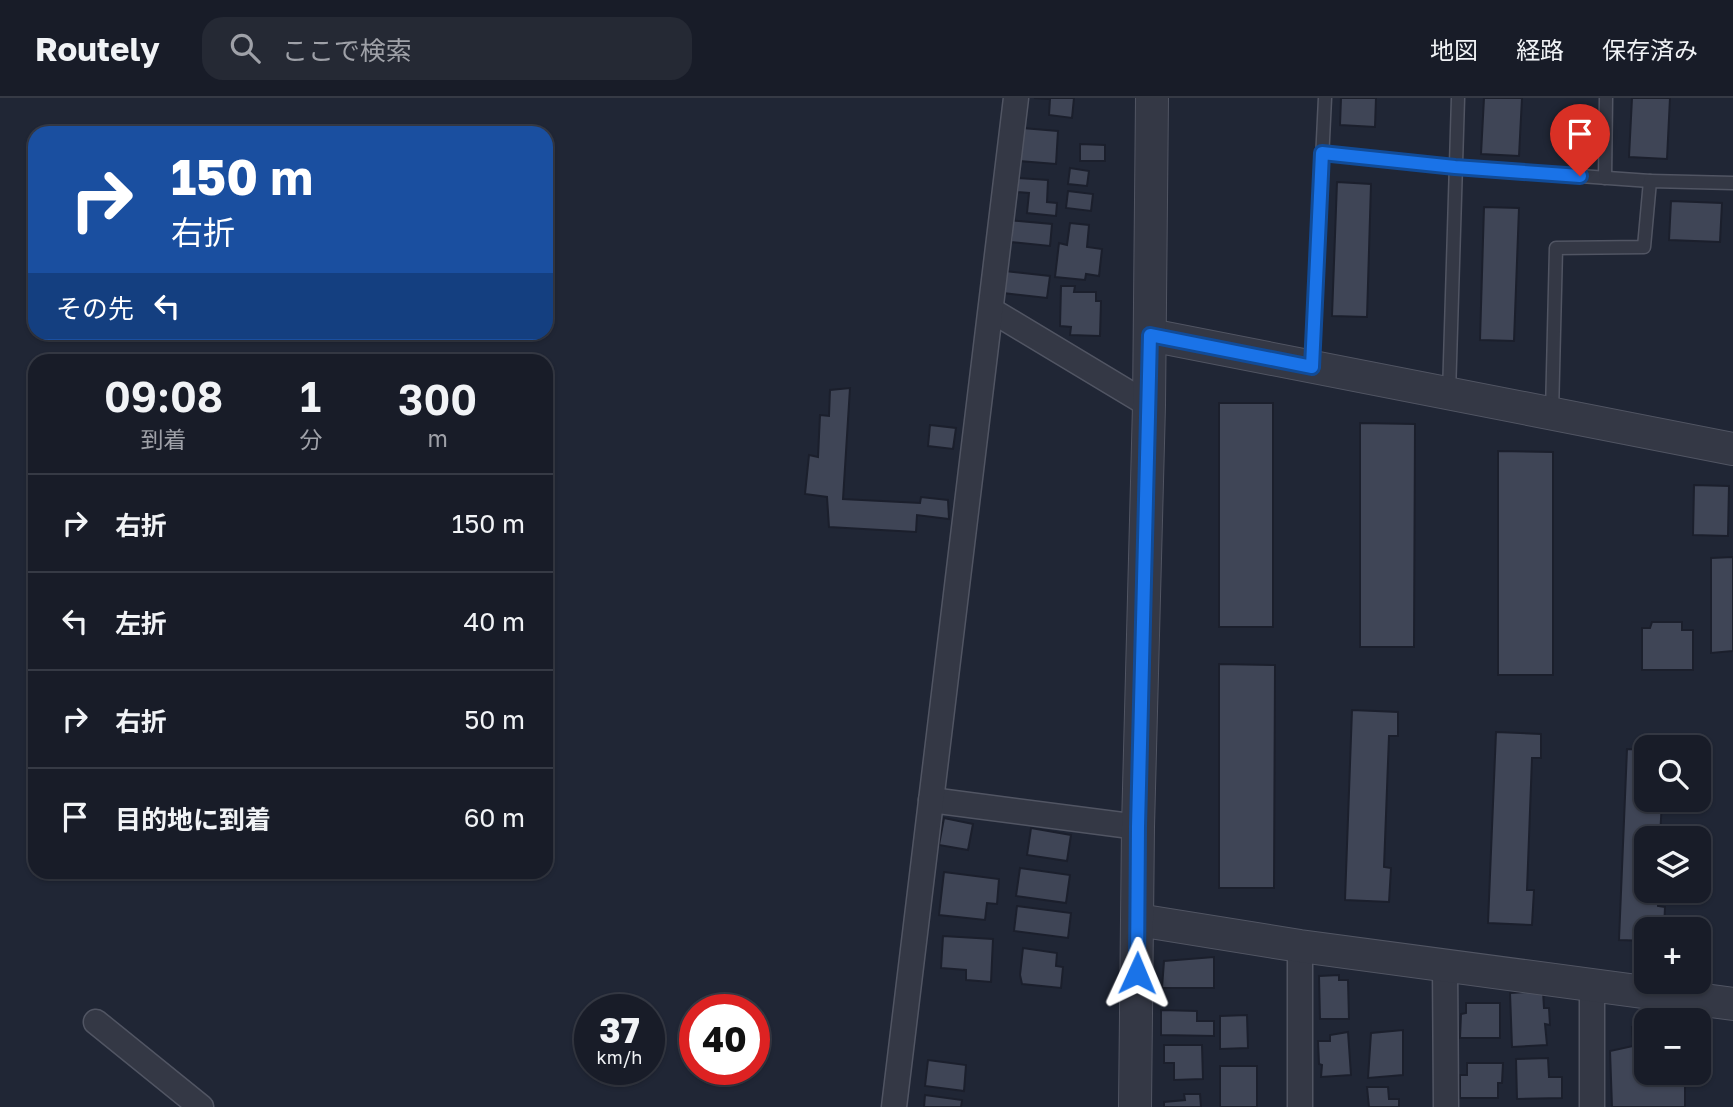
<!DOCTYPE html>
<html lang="ja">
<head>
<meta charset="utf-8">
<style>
	body { margin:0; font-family:"Golos Text","Noto Sans JP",sans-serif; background:#252934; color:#f1f3f6; height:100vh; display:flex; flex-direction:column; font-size:26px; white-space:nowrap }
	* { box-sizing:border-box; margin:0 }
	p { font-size:23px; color:#9fa1a8 }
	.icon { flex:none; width:38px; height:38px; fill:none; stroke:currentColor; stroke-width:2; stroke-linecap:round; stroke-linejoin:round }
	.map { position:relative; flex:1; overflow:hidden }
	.sheet { position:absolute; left:28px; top:256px; width:525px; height:525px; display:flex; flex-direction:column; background:#181c28; border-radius:21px; box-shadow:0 2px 5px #0004,0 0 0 2px #363a45 }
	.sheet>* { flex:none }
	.guide { position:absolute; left:28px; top:28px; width:525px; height:214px; border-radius:21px; box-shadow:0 2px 5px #0004,0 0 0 2px #363a45; background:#1a4fa0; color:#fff; overflow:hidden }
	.fabs { position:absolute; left:1634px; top:637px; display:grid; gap:14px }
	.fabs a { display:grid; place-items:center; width:77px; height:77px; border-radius:14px; background:#181c28; box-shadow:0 2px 5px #0004,0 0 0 2px #363a45; font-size:35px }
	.speed { position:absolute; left:574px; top:896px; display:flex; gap:14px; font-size:35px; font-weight:700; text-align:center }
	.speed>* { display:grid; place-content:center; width:91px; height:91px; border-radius:50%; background:#181c28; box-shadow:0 2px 5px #0004,0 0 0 2px #363a45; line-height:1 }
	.speed small { font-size:18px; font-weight:400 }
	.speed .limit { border:10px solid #d22; background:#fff; color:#111 }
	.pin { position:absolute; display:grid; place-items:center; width:60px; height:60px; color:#fff; margin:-72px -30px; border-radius:50% 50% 50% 0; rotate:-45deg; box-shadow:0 0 7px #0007 }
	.pin .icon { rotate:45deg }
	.me { position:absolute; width:77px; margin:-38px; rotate:1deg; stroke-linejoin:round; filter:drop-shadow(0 0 5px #0008) }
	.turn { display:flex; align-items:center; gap:24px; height:147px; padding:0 28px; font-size:32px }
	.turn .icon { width:91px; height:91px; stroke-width:2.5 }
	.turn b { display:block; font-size:49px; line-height:60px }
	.then { display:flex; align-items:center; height:66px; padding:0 28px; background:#0003; gap:14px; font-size:26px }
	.eta { display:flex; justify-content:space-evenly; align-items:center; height:119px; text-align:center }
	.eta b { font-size:42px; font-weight:600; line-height:49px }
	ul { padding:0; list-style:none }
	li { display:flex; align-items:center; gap:21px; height:98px; padding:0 28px; border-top:2px solid #363a45 }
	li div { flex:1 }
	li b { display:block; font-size:26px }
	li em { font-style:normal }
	header { display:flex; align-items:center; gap:42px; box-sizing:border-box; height:98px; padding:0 35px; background:#181c28; border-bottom:2px solid #363a45 }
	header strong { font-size:33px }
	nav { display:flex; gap:38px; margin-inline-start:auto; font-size:24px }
	.search { width:490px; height:63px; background:#252934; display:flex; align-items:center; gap:18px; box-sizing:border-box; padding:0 24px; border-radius:21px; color:#9fa1a8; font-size:26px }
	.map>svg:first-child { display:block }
</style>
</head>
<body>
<header>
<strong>Routely</strong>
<div class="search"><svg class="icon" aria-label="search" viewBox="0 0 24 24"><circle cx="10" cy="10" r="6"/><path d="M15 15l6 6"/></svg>ここで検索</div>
<nav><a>地図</a><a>経路</a><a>保存済み</a></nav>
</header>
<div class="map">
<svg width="1733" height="1009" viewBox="0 0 1733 1009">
	<rect width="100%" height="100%" fill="#202635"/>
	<g fill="#3f4556" stroke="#1b1f2c" stroke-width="2">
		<polygon points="1034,0 1074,0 1072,20 1049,17 1050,1"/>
		<polygon points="1341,0 1376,0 1375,29 1340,27"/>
		<polygon points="1484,0 1522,0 1519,58 1481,56"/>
		<polygon points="1632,0 1670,0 1667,61 1629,59"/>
		<polygon points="1022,30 1058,33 1056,66 1019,63"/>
		<polygon points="1080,46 1105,47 1105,63 1080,63"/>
		<polygon points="1070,70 1089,73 1087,88 1068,86"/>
		<polygon points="1018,80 1048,82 1047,104 1057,105 1056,118 1027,115 1029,95 1017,94"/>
		<polygon points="1337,84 1371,86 1367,219 1332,218"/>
		<polygon points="1068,93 1093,96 1091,113 1066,110"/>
		<polygon points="1671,103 1722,105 1720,144 1669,142"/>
		<polygon points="1484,109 1519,110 1514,243 1480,242"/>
		<polygon points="1008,122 1052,126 1050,148 1011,144 1012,134 1007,134"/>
		<polygon points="1070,125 1089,127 1087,149 1102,151 1099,178 1086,176 1085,182 1055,179 1059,145 1067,147"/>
		<polygon points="1005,173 1050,178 1047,200 1003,195"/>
		<polygon points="1061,188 1075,188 1074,194 1096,194 1096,203 1101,203 1100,238 1070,237 1071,229 1060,228"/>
		<polygon points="850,290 843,401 920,405 921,399 948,402 949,421 917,417 916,434 829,429 827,399 805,396 809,357 818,359 820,317 829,318 830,292"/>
		<rect x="1219" y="305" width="54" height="224"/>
		<polygon points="1360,325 1415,326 1414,549 1360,549"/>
		<polygon points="930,327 956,330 953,351 928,348"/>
		<polygon points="1498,353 1553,354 1553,577 1498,577"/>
		<polygon points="1694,387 1729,388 1728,438 1693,437"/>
		<polygon points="1733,459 1733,553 1711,555 1711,460"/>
		<polygon points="1652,524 1682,524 1682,532 1693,532 1693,572 1642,572 1642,530 1650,530"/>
		<polygon points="1219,566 1275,567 1274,790 1219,790"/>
		<polygon points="1352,612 1398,614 1398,638 1389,638 1384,769 1391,770 1389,804 1345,802"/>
		<polygon points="1496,634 1541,636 1541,660 1532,660 1527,792 1534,792 1532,827 1488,825"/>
		<polygon points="1627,651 1647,652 1647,702 1662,702 1660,740 1647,740 1647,793 1658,793 1658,808 1665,809 1664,831 1647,831 1647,843 1619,842"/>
		<polygon points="944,720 973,726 968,752 939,747"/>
		<polygon points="1031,730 1071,737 1067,763 1027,757"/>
		<polygon points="1020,770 1070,777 1066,805 1016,798"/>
		<polygon points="944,774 999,781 997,806 987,805 985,822 939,817"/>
		<polygon points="1017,808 1071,815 1068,840 1014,833"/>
		<polygon points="943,838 993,841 991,884 966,882 966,872 941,870"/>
		<polygon points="1023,850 1057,855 1056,868 1063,869 1061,890 1022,886 1020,877"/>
		<polygon points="1214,859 1214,890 1162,890 1164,863"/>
		<polygon points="1339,877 1339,882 1348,882 1349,921 1320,921 1319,878"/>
		<polygon points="1543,893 1544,910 1549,910 1550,927 1545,926 1547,947 1512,949 1510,895"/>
		<polygon points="1466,905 1500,905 1500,940 1460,940 1461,916 1466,915"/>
		<polygon points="1161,912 1197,913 1197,923 1214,923 1214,938 1161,937"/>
		<polygon points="1247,917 1248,950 1220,951 1220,918"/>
		<polygon points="1647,928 1647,975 1685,975 1685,1009 1612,1009 1610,953 1633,948 1632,929"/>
		<polygon points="1403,932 1403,977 1368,980 1371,935"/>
		<polygon points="1348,934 1351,977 1321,979 1322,967 1319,966 1318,943 1330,943 1330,937"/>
		<polygon points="1164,947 1202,947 1203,981 1174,982 1174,965 1164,965"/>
		<polygon points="1548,960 1549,979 1562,979 1562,1000 1517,1001 1516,961"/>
		<polygon points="928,962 966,967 964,993 925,988"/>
		<polygon points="1467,965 1503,965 1502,985 1498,985 1498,1000 1460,1000 1460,977 1467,977"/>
		<rect x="1220" y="968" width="37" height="41"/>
		<polygon points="1367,989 1388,989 1389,1001 1399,1001 1399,1009 1369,1009"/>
		<polygon points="1184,996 1200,996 1201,1009 1164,1009 1164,1004 1185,1002"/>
		<polygon points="925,997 962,1002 961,1009 924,1009"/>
	</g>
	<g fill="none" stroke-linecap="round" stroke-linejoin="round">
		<g stroke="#515563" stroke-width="15">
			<g id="service">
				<polyline points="1323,55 1455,69 1650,83"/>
				<polyline points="1605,80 1606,0"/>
				<polyline points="1312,269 1325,0"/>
				<polyline points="1449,296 1458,0"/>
				<polyline points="1552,315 1556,150 1644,149 1650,83 1733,85"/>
			</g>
		</g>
		<g stroke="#515563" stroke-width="27">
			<g id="minor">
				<polyline points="991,212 1149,307"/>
				<polyline points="931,702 1138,729"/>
				<polyline points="1445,867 1446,1009"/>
				<polyline points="1592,886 1592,1009"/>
				<polyline points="96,924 201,1009"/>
				<polyline points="894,1009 1016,0"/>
				<polyline points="1300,1009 1300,848"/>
			</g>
		</g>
		<g stroke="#515563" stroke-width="34">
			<g id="tertiary">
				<polyline points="1150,237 1733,351"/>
				<polyline points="1138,822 1300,848 1733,906"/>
				<polyline points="1135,1009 1138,729 1149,307 1152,0"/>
			</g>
		</g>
		<use href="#service" stroke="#343845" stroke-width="12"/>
		<use href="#minor" stroke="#343845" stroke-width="24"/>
		<use href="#tertiary" stroke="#343845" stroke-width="32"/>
	</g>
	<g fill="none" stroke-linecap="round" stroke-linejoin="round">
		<g stroke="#114b97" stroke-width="18">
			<polyline id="route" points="1137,875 1138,729 1150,237 1312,269 1322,55 1455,69 1580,78"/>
		</g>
		<use href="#route" stroke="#1a73e8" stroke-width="12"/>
	</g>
</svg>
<div class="fabs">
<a><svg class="icon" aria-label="search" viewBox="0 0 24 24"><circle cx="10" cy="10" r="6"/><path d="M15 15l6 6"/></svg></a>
<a><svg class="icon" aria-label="layers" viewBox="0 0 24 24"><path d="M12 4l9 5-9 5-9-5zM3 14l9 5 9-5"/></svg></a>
<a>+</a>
<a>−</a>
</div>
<div class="speed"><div>37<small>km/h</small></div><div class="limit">40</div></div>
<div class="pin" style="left:1580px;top:78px;background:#d93025"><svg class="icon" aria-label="arrive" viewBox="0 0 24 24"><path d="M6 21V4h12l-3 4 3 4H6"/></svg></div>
<svg class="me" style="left:1137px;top:875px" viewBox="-20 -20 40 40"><path d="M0-17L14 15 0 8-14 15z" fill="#1a73e8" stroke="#fff" stroke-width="4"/></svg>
<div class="guide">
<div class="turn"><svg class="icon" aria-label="right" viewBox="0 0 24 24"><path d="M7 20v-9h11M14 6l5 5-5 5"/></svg><div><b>150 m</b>右折</div></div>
<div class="then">その先<svg class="icon" aria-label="left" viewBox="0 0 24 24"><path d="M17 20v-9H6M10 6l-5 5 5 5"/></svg></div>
</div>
<section class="sheet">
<div class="eta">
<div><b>09:08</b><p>到着</p></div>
<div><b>1</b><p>分</p></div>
<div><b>300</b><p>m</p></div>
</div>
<ul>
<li><svg class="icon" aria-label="right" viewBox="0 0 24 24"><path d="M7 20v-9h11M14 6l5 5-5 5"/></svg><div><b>右折</b></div><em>150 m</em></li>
<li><svg class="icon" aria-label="left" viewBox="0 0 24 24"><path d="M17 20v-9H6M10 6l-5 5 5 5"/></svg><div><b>左折</b></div><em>40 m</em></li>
<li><svg class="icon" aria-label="right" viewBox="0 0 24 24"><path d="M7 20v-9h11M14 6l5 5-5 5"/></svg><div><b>右折</b></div><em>50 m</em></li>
<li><svg class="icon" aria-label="arrive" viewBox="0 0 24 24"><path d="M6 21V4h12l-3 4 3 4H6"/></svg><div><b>目的地に到着</b></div><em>60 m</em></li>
</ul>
</section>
</div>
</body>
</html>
